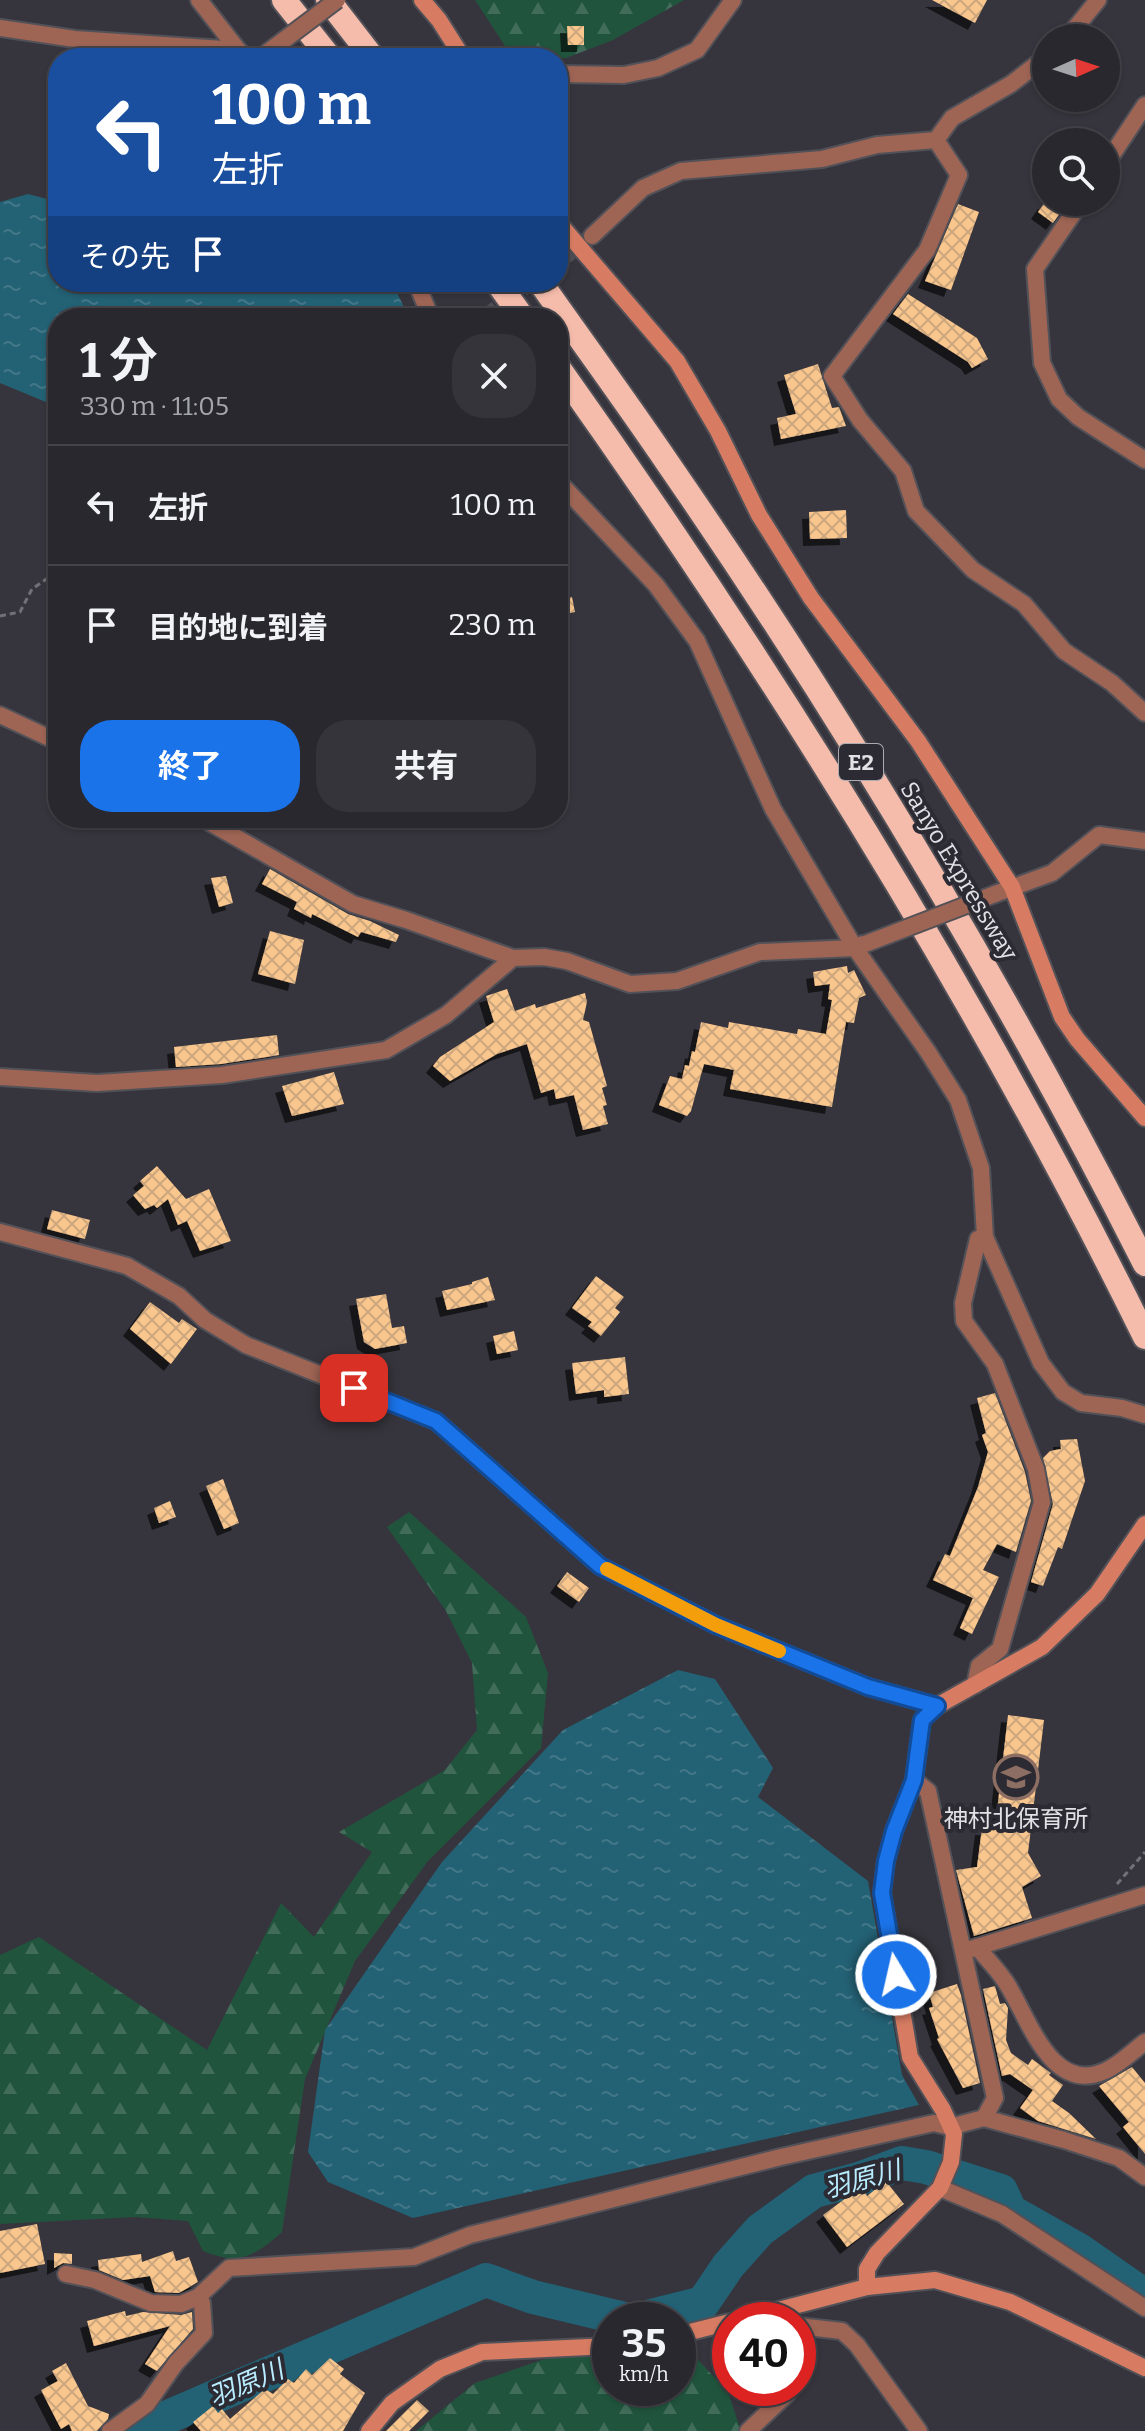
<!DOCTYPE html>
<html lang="ja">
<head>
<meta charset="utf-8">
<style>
	body { margin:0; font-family:Bitter,"Noto Sans JP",serif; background:#34343a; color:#f1f3f6; height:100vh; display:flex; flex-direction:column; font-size:30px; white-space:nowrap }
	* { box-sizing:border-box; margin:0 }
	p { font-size:26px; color:#a5a6aa }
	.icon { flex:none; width:44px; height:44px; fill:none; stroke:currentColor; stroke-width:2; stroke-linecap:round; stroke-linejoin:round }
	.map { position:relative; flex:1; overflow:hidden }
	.side { position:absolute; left:48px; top:308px; width:520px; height:520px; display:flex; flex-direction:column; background:#28282e; border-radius:32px; box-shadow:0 2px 6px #0004,0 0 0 2px #44444a }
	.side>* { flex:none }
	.guide { position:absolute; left:48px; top:48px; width:520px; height:244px; border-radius:32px; box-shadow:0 2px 6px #0004,0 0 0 2px #44444a; background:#1a4fa0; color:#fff; overflow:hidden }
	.needle { width:52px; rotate:87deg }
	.controls { position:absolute; left:1032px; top:24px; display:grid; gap:16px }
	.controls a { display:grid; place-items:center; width:88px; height:88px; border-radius:50%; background:#28282e; box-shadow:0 2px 6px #0004,0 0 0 2px #44444a; font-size:40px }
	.speed { position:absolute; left:592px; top:2302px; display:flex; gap:16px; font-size:40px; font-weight:700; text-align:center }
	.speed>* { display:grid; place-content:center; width:104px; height:104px; border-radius:50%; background:#28282e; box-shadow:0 2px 6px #0004,0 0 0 2px #44444a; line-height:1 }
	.speed small { font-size:20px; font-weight:400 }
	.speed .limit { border:12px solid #d22; background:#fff; color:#111 }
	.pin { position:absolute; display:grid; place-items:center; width:68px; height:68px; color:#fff; margin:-34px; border-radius:16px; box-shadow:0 4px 12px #0006 }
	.me { position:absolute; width:88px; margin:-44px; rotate:351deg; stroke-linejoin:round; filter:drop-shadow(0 0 6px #0008) }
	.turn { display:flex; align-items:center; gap:28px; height:168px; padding:0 32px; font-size:36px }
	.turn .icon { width:104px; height:104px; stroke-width:2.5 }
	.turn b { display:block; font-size:56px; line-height:68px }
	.then { display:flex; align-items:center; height:76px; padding:0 32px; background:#0003; gap:16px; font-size:30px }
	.round { display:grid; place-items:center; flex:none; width:84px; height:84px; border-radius:32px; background:#34343a }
	.overview { display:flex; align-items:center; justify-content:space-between; height:136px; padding:0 32px }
	h1 { font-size:48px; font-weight:700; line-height:60px }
	.action { display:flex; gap:16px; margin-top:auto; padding:16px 32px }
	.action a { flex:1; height:92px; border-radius:32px; background:#1a73e8; color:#fff; font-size:32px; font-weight:700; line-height:92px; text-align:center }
	.action a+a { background:#34343a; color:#f1f3f6 }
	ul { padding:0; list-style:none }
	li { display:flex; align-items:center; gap:24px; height:120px; padding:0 32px; border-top:2px solid #44444a }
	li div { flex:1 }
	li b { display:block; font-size:30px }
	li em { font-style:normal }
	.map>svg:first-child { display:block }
</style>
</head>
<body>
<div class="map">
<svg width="1145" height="2431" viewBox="0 0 1145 2431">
	<defs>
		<pattern id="forest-firs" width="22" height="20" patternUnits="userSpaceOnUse" patternTransform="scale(2)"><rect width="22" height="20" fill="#20543d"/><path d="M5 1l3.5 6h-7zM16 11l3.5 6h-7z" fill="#406c59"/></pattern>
		<pattern id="water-ripples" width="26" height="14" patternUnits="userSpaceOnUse" patternTransform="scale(2)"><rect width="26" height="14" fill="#236174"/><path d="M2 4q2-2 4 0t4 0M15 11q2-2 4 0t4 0" fill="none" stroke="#437788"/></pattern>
		<pattern id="building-cross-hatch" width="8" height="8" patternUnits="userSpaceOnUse" patternTransform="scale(2)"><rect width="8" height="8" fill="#f9c68e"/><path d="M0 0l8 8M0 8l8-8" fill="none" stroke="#cca67c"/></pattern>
		<filter id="shadow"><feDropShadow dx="-7" dy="7" stdDeviation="0" flood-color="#0009"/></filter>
	</defs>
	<rect width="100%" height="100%" fill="#36353d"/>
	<g fill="url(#forest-firs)">
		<polygon points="475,0 684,0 613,40 566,58 513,58"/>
		<path d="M 409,1512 L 526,1617 L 548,1673 L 541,1748 L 428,1861 L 355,1961 L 305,2079 L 282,2232 C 255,2256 239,2266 203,2251 L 188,2221 L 135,2217 L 0,2224 L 0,1955 L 39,1937 L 207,2050 L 281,1903 L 314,1937 L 372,1852 L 339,1832 L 445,1770 L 477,1730 L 472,1663 L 446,1611 L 387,1527 Z"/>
		<polygon points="678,2350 689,2350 728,2392 741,2431 416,2431 475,2383 559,2354 610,2351 610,2388 678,2388"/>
	</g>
	<g fill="url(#water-ripples)">
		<polygon points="28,194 58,202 58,282 392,282 409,318 58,318 58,407 0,383 0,202"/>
		<polygon points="678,1670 715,1679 773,1768 758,1797 868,1881 902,2075 919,2105 413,2218 328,2182 308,2152 325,2030 442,1862 563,1730"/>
	</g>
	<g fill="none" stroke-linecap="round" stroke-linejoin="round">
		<g stroke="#236174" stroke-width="34">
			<polyline points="635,2320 703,2303 728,2266 760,2230 814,2191 859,2179 902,2163 926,2167 1001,2191 1010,2211 1079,2250 1145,2296"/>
			<polyline points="135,2431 486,2280 533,2297 629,2320"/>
		</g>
	</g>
	<g fill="url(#building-cross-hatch)" filter="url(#shadow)">
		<polygon points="932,0 987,0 975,23"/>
		<polygon points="567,26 584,26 584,45 568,45"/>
		<polygon points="1045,202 1068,202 1053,223 1038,212"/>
		<polygon points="958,204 979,212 951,290 925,281"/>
		<polygon points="908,294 977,338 988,359 972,368 968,362 893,314"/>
		<polygon points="818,364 832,408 839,407 846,426 781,439 777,418 796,414 784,375"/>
		<polygon points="846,510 847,538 810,539 809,512"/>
		<polygon points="572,597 575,612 558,616 558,600"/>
		<polygon points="270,869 348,914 370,921 399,935 396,942 361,932 358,937 312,914 311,918 294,909 297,902 262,884"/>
		<polygon points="226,876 233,903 219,907 211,878"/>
		<polygon points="270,931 304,940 295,984 258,974"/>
		<polygon points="847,966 848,973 854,970 866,995 859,998 854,1023 846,1022 832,1107 730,1089 734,1070 704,1064 691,1111 687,1116 659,1105 670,1076 682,1079 685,1065 689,1066 692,1051 695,1052 701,1022 728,1028 729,1022 797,1034 798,1029 826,1034 832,1000 828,999 830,984 815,986 813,972"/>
		<polygon points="507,989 515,1011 535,1004 536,1008 585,993 587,1002 583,1020 589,1022 607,1086 602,1088 607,1105 603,1106 608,1124 583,1130 574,1095 556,1099 554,1089 541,1093 527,1044 497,1054 450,1081 433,1066 440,1057 494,1022 486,996"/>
		<polygon points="277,1035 279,1055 221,1064 176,1067 174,1047"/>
		<polygon points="334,1072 344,1104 292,1116 282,1086"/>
		<polygon points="157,1166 186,1199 209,1189 231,1241 200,1251 187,1221 178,1225 168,1199 157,1208 154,1205 145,1209 133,1195 144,1186 140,1181"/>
		<polygon points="52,1210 90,1220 85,1239 47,1229"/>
		<polygon points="596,1276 624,1297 615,1308 620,1312 601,1336 588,1326 592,1322 572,1308"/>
		<polygon points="488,1277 495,1300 447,1310 442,1291 472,1284 472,1282"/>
		<polygon points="386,1294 392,1328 404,1326 407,1343 375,1349 364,1342 356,1299"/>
		<polygon points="150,1302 179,1323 182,1319 197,1329 171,1364 130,1329"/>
		<polygon points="514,1331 518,1350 497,1354 493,1336"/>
		<polygon points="625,1357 629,1394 604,1397 604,1390 576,1394 572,1363"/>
		<polygon points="995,1393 1025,1472 1031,1501 1016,1552 997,1544 983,1570 999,1577 972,1634 960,1628 973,1598 933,1580 945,1554 950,1556 978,1487 988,1452 982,1435 986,1433 977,1398"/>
		<polygon points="1077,1439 1085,1481 1062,1549 1058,1547 1043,1586 1031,1582 1053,1504 1043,1458 1050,1451 1061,1449 1060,1440"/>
		<polygon points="223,1479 239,1523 224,1529 206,1486"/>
		<polygon points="170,1501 176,1517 159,1523 154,1508"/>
		<polygon points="567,1572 589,1588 579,1602 557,1586"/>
		<polygon points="1008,1715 1044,1720 1028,1853 1041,1876 1022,1887 1032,1918 974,1936 956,1870 977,1867 982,1828 995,1829"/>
		<polygon points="957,1984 961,1995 980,2083 963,2088 937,2039 939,2038 929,2008 933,2007 929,1993"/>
		<polygon points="995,1986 1000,2004 1005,2003 1008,2008 1006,2040 1011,2053 1028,2065 1032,2059 1051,2073 1049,2075 1063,2085 1052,2101 1069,2113 1096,2139 1038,2121 1020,2108 1033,2090 1010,2074 1002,2076 983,1989"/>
		<polygon points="1132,2067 1145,2083 1145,2154 1123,2127 1129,2122 1099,2086"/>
		<polygon points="886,2181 904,2204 847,2247 823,2215 854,2192 864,2188 867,2196"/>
		<polygon points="37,2224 45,2264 0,2273 0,2231"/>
		<polygon points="173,2251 176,2261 189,2257 198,2282 179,2293 155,2292 150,2276 123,2280 99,2270 98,2260 141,2254 142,2262"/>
		<polygon points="54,2253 72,2254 72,2264 63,2263 54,2268"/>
		<polygon points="125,2311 126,2316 143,2312 181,2315 192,2312 193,2329 157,2371 145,2364 170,2326 94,2346 87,2321"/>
		<polygon points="330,2358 344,2369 340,2374 365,2393 343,2431 201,2431 193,2422 213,2406 218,2413 222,2409 230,2419 265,2389 273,2394 288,2379 294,2383 306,2369 312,2375"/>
		<polygon points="66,2363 88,2406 109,2414 108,2419 97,2431 72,2431 69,2424 61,2429 41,2390 58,2381 52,2371"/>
		<polygon points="417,2400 429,2411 409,2431 386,2431"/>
	</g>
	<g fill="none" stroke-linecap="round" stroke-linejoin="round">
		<g stroke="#504f56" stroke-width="16" stroke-dasharray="16 8" stroke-linecap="butt">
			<polyline points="558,262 589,238"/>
			<polyline points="484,318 531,282"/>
		</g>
		<g stroke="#525158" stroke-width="20">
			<g id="street">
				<polyline points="199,0 238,50 247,58"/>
				<polyline points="0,28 75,39 238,50"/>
				<polyline points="1067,38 1098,0"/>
				<polyline points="558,74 624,75 658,68 697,50 733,0"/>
				<polyline points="936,140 959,175 927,250 832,376 860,420 903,471 916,511 973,570 1024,604 1064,651 1112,683 1145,713"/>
				<polyline points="1106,164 1145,105"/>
				<polyline points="1081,202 1035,269 1042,363 1059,399 1078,417 1145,460"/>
				<polyline points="592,236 643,188 681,171 822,159 877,145 936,140 952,118 1011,84 1046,57"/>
				<polyline points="416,282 431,318"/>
				<polyline points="558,481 656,585 697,641 773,809 855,948 928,1052 958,1100 981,1168 985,1237 1041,1363 1063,1392 1081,1403 1122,1408 1145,1415"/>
				<polyline points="0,715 58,742"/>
				<polyline points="202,818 353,904 406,920 513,958"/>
				<polyline points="995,894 1052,873 1099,835 1145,841"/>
				<polyline points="0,1077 97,1083 222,1075 386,1050 446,1015 513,958 544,957 567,961 630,984 677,981 760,952 855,948 863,944"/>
				<polyline points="0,1232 127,1266 179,1296 205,1320 246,1345 436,1421 600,1566 716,1625 868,1687 937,1706"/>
				<polyline points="975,1685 979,1666 1000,1649 1042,1502 1036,1469 995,1364 964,1321 963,1303 978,1239 985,1237"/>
				<path d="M 977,1947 C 986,1958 997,1969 1005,1981 C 1027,2012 1049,2096 1105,2071 C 1119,2065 1133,2051 1145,2042"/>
				<polyline points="971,1949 1145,1895"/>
				<polyline points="984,2118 1064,2140 1119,2158 1145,2177"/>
				<polyline points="940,2188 1002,2214 1145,2308"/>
				<polyline points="66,2274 95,2280 151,2303 181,2304 198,2297 229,2268 414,2257 470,2235 781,2157 934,2123 950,2127 984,2118 995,2098 928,1791 914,1780"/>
				<polyline points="798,2326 842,2331 857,2345 919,2431"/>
				<polyline points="110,2431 147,2404 176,2363 204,2333 202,2303 198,2297"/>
				<polyline points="748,2431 787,2394 787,2388"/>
			</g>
		</g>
		<g stroke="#525158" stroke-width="20">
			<g id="secondary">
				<polyline points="422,0 439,20 463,58"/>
				<polyline points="558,222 677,361 718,431 759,515 811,598 918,741 1012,887 1062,1017 1077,1039 1145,1118"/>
				<polyline points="867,2287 867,2269 877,2253 940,2188 951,2162 954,2134 943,2110 910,2057 882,1893 886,1861 894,1831 914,1780 922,1720 937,1706 1042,1647 1097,1594 1145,1524"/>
				<polyline points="740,2320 867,2287 935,2280 1010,2302 1145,2368"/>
				<polyline points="678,2335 730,2322"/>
				<polyline points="369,2431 392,2403 440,2369 482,2352 610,2346"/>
			</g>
		</g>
		<g stroke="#525158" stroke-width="28">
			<g id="highway">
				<polyline points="284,0 330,58"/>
				<polyline points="328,0 373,58"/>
				<polyline points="497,282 523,318"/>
				<path d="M 540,282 C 583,343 627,403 669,465 C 845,720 1005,988 1145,1264"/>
				<path d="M 558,367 C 777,675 978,998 1145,1337"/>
			</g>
		</g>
		<g stroke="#727178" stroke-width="3" stroke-dasharray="6 4" stroke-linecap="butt">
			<polyline points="0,616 20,612 32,589 58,571"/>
			<polyline points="1117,1884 1145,1852"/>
		</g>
		<use href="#street" stroke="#9e6454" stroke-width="16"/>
		<use href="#secondary" stroke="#d77c62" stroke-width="16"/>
		<use href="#highway" stroke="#f5bcab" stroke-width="24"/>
		<g stroke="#525158" stroke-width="20" stroke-linecap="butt">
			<g id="street-bridge">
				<polyline points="260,58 337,0"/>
				<polyline points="865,944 995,894"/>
			</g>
		</g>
		<use href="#street-bridge" stroke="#9e6454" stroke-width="16"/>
	</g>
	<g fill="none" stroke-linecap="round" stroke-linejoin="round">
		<g stroke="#114b97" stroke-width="20">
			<polyline id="route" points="354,1388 436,1421 600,1566 716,1625 868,1687 937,1706 922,1720 914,1780 894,1831 886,1861 882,1893 896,1975"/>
		</g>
		<use href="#route" stroke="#1a73e8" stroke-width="14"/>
		<polyline stroke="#f59e0b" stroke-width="14" points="607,1569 716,1625 779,1651"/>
	</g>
	<defs>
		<g id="school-ring" transform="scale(2.3)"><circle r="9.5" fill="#2c2b33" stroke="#8d6e63" stroke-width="1.5"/><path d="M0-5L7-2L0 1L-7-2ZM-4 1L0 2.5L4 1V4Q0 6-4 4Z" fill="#8d6e63"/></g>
	</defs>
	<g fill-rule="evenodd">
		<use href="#school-ring" x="1016" y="1777"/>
	</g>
	<g text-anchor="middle" stroke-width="8" stroke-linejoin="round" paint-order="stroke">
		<rect fill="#2c2b33" stroke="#abaab0" stroke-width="2" x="839" y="744" width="44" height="36" rx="6"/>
		<g font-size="22" font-weight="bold" fill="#e2e1e6">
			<text x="861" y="770">E2</text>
		</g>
		<g font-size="24" fill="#e2e1e6" stroke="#2c2b33">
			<text transform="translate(959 871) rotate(59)" y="8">Sanyo Expressway</text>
		</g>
		<g font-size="24" fill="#e2e1e6" stroke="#2c2b33">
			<text x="1016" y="1827">神村北保育所</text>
		</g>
		<g font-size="26" font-style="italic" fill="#b9ecff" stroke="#2c2b33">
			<text transform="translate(862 2179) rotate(-15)" y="9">羽原川</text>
			<text transform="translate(246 2383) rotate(-23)" y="9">羽原川</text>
		</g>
	</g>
</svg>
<div class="controls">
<a><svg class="needle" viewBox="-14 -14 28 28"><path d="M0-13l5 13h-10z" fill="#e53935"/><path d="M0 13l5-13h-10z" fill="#a5a6aa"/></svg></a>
<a><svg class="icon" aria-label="search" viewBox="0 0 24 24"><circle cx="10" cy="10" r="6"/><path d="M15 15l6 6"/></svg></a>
</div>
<div class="speed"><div>35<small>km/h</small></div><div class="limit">40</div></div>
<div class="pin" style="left:354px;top:1388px;background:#d93025"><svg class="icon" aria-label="arrive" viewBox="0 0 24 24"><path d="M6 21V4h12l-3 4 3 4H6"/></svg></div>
<svg class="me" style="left:896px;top:1975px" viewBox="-20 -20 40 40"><circle r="17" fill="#1a73e8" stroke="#fff" stroke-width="3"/><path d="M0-11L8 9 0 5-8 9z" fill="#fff"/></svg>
<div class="guide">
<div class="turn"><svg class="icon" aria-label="left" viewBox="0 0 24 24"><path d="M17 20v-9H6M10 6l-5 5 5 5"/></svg><div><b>100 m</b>左折</div></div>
<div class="then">その先<svg class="icon" aria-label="arrive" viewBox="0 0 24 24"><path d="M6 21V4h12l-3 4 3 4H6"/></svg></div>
</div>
<section class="side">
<div class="overview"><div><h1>1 分</h1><p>330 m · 11:05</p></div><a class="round"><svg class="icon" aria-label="close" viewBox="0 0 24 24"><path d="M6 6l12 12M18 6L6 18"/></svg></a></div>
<ul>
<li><svg class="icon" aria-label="left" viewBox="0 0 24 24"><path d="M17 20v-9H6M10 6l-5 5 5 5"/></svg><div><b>左折</b></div><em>100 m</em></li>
<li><svg class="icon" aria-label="arrive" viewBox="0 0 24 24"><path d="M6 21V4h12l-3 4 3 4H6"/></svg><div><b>目的地に到着</b></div><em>230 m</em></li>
</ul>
<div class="action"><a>終了</a><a>共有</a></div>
</section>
</div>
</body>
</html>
